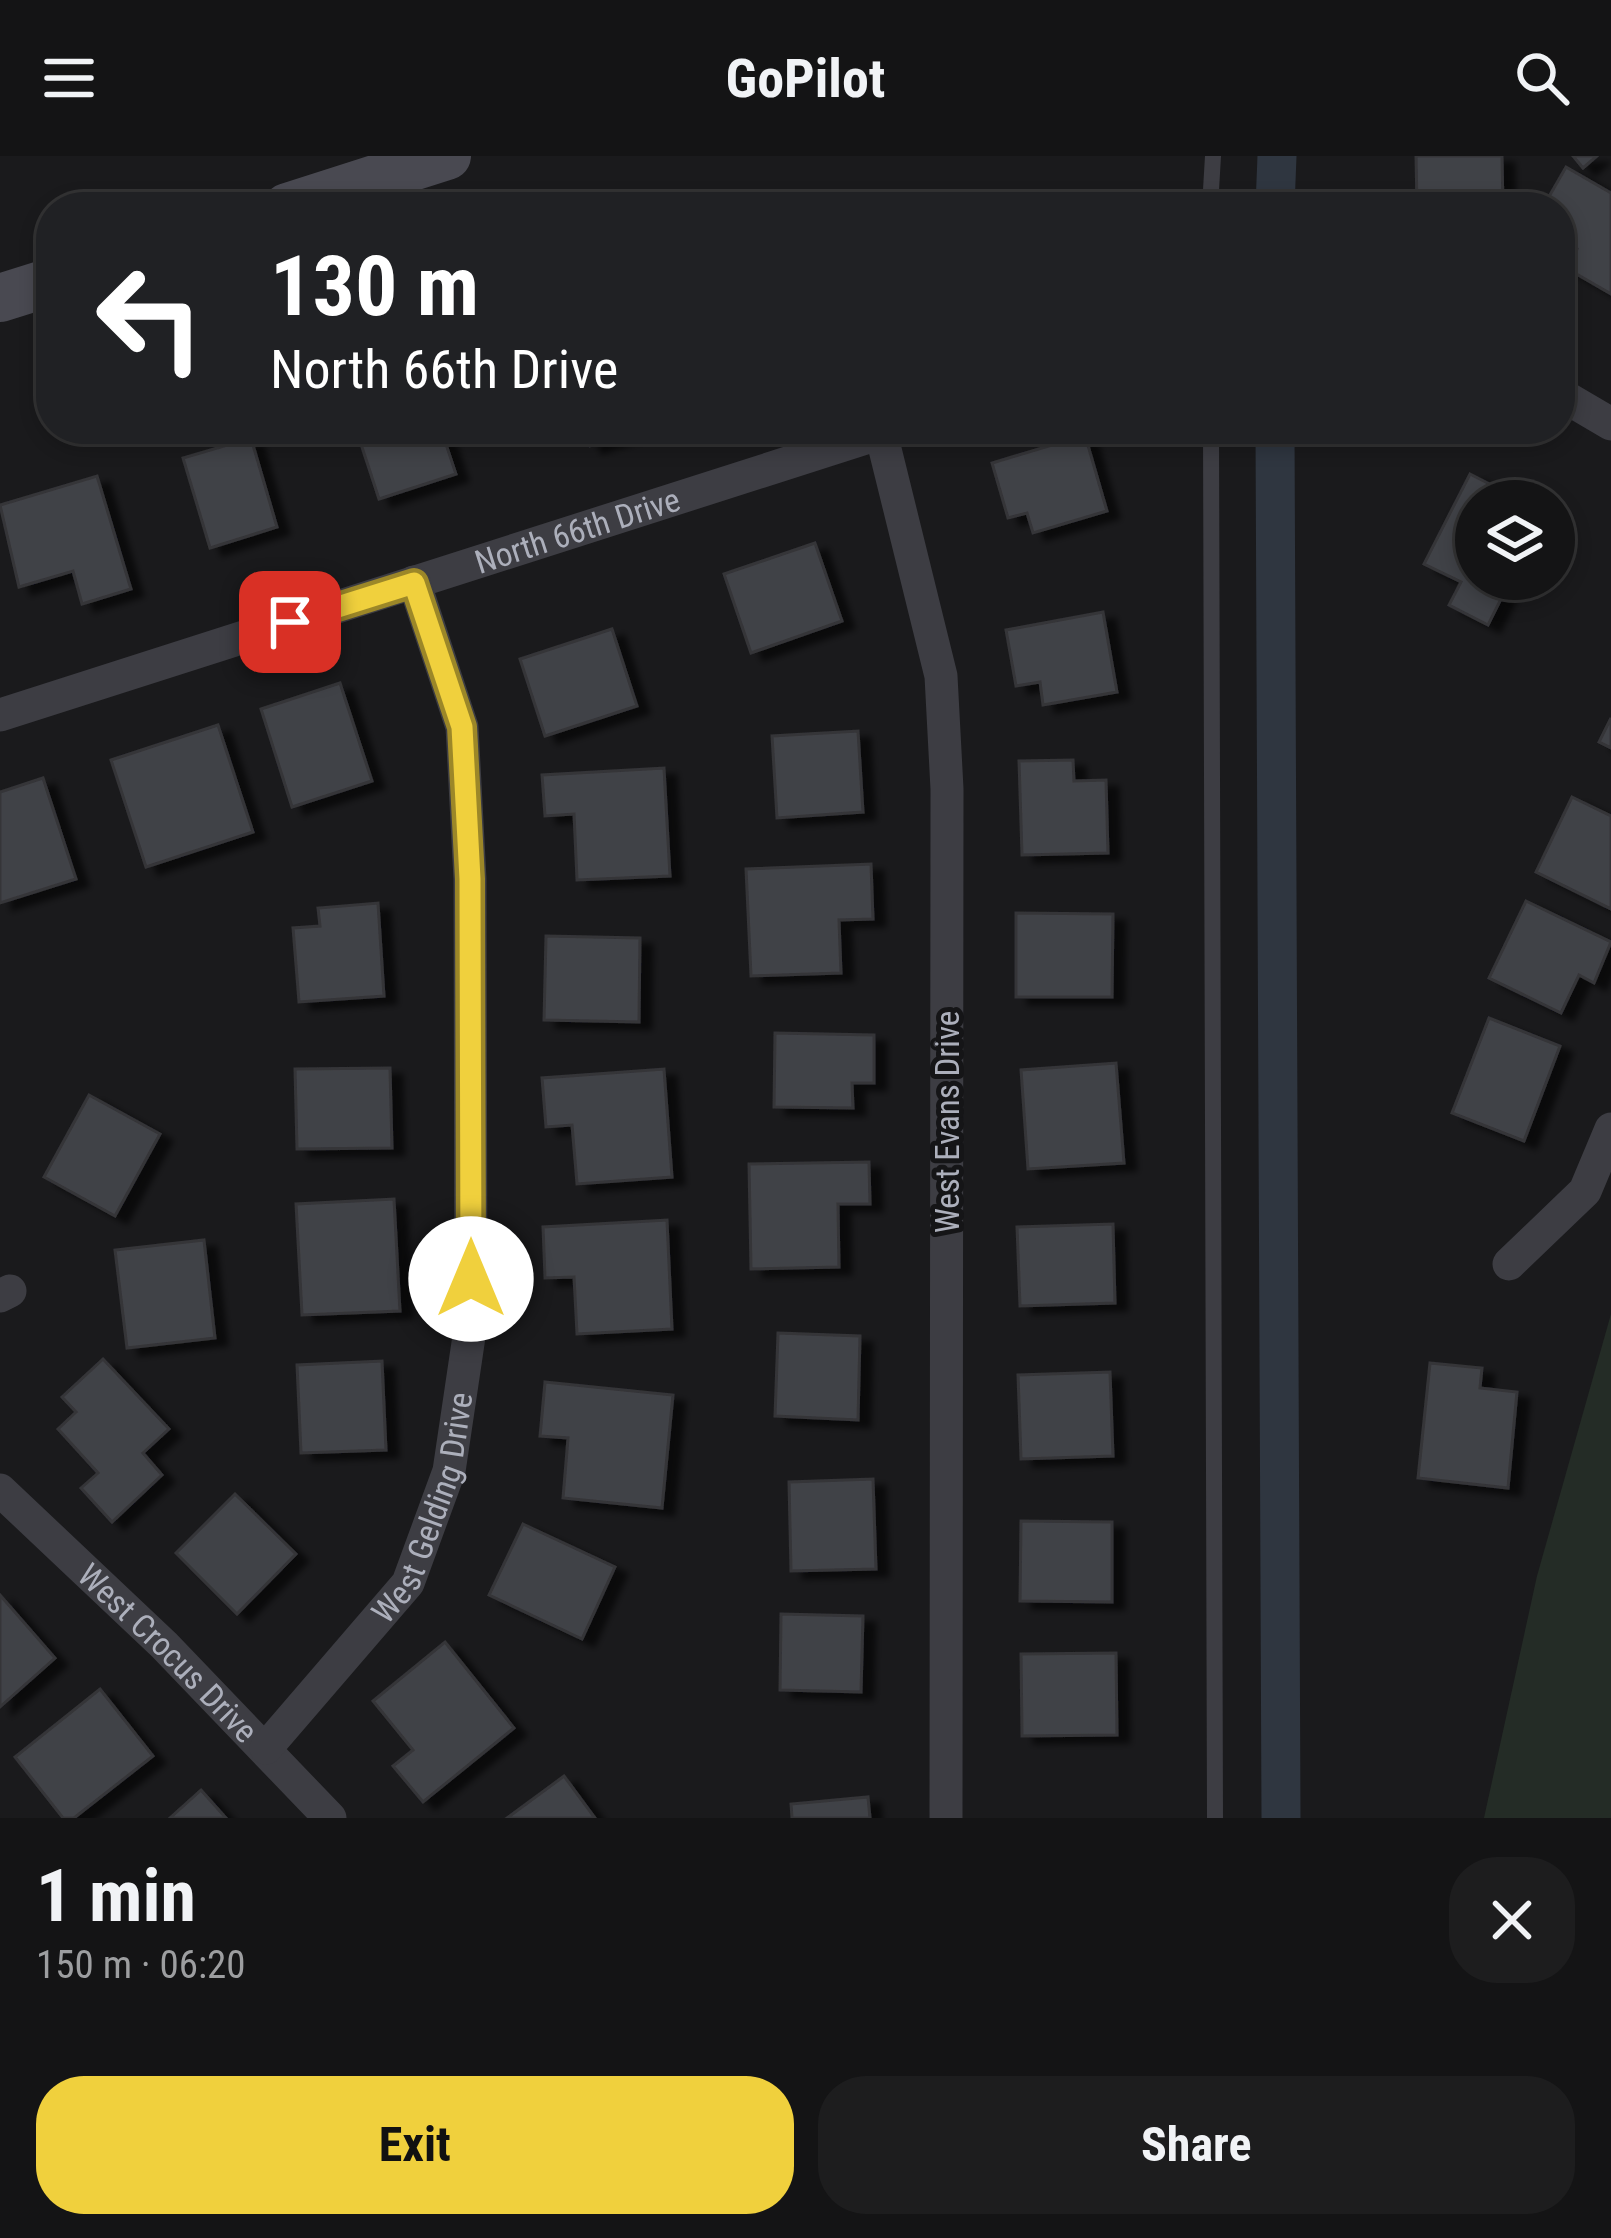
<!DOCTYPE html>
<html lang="en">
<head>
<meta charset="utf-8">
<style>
	body { margin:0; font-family:"Roboto Condensed",sans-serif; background:#1d1d1e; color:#f1f3f6; height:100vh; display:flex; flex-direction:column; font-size:45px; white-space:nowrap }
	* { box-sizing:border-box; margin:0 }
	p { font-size:39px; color:#9d9ea0 }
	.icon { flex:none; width:66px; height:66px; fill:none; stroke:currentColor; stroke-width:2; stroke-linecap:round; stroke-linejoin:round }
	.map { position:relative; height:1662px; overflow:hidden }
	.sheet { display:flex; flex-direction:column; background:#141415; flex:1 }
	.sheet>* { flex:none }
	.hud { position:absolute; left:36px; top:36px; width:1539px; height:252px; border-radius:48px; box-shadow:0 6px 18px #0003,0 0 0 3px #333334; background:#202124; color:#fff; overflow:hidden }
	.controls { position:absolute; left:1455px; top:324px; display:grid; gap:24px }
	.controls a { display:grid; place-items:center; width:120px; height:120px; border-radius:50%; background:#141415; box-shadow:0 6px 18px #0003,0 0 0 3px #333334; font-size:60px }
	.pin { position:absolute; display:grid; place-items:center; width:102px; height:102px; color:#fff; margin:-51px; border-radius:24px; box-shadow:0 6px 18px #0006 }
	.me { position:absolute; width:132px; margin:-66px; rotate:0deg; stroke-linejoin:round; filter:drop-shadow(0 0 9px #0008) }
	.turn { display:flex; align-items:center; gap:42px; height:252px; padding:0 36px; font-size:54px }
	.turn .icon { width:156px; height:156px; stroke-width:2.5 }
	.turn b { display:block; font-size:84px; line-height:102px }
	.round { display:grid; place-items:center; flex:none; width:126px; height:126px; border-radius:48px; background:#1d1d1e }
	.head { display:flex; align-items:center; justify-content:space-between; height:204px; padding:0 36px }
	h1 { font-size:72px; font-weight:700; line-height:90px }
	.action { display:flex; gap:24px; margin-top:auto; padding:24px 36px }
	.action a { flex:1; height:138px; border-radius:48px; background:#f0d03d; color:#111; font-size:48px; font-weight:700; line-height:138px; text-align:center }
	.action a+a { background:#1d1d1e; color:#f1f3f6 }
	header { display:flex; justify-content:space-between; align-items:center; height:156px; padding:0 36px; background:#141415; font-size:54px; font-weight:700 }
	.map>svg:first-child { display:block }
</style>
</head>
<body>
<header><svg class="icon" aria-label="menu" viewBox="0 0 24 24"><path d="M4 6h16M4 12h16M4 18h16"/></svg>GoPilot<svg class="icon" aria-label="search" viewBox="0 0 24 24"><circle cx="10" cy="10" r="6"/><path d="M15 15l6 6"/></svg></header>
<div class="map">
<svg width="1611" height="1662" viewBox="0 0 1611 1662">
	<defs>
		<filter id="shadow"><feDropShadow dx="12" dy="7" stdDeviation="3" flood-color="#0009"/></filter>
	</defs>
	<rect width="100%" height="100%" fill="#1a1a1c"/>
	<polygon fill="#242c26" points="1611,1158 1611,1662 1484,1662 1537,1420"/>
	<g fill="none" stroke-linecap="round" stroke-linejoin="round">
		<g stroke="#2f3640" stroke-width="39">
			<polyline points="1275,51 1277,0"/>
			<polyline points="1275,273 1281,1662"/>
		</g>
	</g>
	<g fill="#414246" stroke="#343438" stroke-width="3" filter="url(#shadow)">
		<polygon points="1416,0 1502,0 1503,51 1417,51"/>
		<polygon points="1573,0 1597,0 1583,12"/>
		<polygon points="1566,11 1611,37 1611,138 1566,112 1577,93 1560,84 1560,51 1543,51"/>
		<polygon points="356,273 441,273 456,318 379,343"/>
		<polygon points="584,273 643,273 590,290"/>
		<polygon points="1085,279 1107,355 1033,377 1027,357 1008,362 992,307"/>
		<polygon points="251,282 277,371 210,392 183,302"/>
		<polygon points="1470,318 1511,339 1507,345 1476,345 1476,423 1511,423 1488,469 1449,449 1461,426 1424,408"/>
		<polygon points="97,320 131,433 82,448 73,415 19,431 0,349"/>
		<polygon points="815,387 842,465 751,497 724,418"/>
		<polygon points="1103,456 1117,536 1043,549 1040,526 1016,530 1006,474"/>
		<polygon points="612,473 637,550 545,580 520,503"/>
		<polygon points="340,527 372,625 292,651 261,553"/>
		<polygon points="1611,562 1611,592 1599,586"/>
		<polygon points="218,569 253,676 146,711 111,604"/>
		<polygon points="858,575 863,656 777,662 772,580"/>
		<polygon points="1073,604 1074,625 1106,624 1108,697 1022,699 1019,605"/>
		<polygon points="664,612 670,720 577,724 574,658 545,660 542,619"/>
		<polygon points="43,622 76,723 0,747 0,636"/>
		<polygon points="1572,641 1611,660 1611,753 1536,716"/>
		<polygon points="871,708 873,763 839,764 841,817 751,820 746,713"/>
		<polygon points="1526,745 1611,786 1594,827 1579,819 1561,857 1489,822"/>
		<polygon points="378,747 384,840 299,846 293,772 320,770 318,752"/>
		<polygon points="1016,757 1113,758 1112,841 1016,841"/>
		<polygon points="546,780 640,782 639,866 544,864"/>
		<polygon points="1489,862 1560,890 1524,985 1452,957"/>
		<polygon points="775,877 874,879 874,927 852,927 853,952 774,951"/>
		<polygon points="1116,907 1124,1007 1028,1013 1021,914"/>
		<polygon points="390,912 392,992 297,993 295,913"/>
		<polygon points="664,913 672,1021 577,1028 572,969 546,971 542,922"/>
		<polygon points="89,939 160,978 115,1060 44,1021"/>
		<polygon points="869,1006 870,1048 838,1048 839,1111 751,1113 749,1008"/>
		<polygon points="394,1043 400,1155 302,1159 296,1048"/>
		<polygon points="667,1064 672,1173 577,1178 574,1121 545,1122 543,1071"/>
		<polygon points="1113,1068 1115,1147 1020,1150 1017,1071"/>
		<polygon points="204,1084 215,1182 127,1192 115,1094"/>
		<polygon points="778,1177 860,1180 858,1264 775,1260"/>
		<polygon points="103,1203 169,1273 143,1297 162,1319 112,1366 81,1332 98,1317 58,1273 76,1256 62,1241"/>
		<polygon points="382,1205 386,1294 301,1297 297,1209"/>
		<polygon points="1430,1207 1482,1212 1480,1232 1517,1236 1508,1332 1418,1322"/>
		<polygon points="1110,1216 1113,1300 1021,1303 1018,1219"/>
		<polygon points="545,1226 673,1239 662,1352 563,1342 568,1282 540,1280"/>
		<polygon points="873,1323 876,1413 791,1415 789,1326"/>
		<polygon points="235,1338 296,1398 237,1458 176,1397"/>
		<polygon points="1021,1365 1112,1366 1112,1446 1020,1445"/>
		<polygon points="523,1368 615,1411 582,1483 489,1439"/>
		<polygon points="0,1439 55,1502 0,1551"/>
		<polygon points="781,1458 863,1460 861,1536 780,1534"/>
		<polygon points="445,1486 514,1572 423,1646 393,1610 413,1594 373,1545"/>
		<polygon points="1116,1497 1117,1579 1022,1580 1021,1498"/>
		<polygon points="100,1533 153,1600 74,1662 63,1662 15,1601"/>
		<polygon points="564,1620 595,1662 507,1662"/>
		<polygon points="201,1634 226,1662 170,1662"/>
		<polygon points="868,1641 870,1662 792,1662 791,1648"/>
	</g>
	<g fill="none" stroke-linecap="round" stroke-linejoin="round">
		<g stroke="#3d3d43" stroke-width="16">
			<polyline points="1210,51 1213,0"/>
			<polyline points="1211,273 1215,1662"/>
		</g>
		<g stroke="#3d3d43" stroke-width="33">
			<polyline points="1560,238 1611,268"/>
			<path id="s1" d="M 0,559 L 881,277 L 941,520 L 947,633 L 946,1662"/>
			<polyline points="1509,1108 1585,1035 1611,973"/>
			<polyline points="0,1140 10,1135"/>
			<path id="s2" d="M 0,1334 L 164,1489 L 330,1662"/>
			<path id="s3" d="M 266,1592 L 408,1427 L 449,1315 L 471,1167 L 470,723 L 462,571 L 414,426"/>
		</g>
		<g stroke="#494951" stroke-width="48">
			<polyline points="287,51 447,0"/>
			<polyline points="0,142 51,126"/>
		</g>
	</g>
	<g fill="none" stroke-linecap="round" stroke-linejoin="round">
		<g stroke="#9c8728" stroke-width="30">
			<polyline id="route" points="290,466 414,427 462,571 470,723 471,1123"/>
		</g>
		<use href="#route" stroke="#f0d03d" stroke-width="21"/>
	</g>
	<g text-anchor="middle" stroke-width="10" stroke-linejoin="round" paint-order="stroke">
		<g font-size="33" fill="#acafbb" stroke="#151517">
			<text dy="12" stroke="none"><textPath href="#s1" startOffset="606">North 66th Drive</textPath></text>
			<text transform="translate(947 966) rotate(-90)" y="12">West Evans Drive</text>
			<text dy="12" stroke="none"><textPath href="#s3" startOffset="294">West Gelding Drive</textPath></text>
			<text dy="12" stroke="none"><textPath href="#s2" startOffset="234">West Crocus Drive</textPath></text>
		</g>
	</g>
</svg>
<div class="controls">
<a><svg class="icon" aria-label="layers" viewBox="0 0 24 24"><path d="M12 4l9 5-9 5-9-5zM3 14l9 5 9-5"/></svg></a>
</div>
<div class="pin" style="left:290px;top:466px;background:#d93025"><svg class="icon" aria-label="arrive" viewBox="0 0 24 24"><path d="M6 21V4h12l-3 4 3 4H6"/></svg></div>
<svg class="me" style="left:471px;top:1123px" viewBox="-20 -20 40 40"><circle r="19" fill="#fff"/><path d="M0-13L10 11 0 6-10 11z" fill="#f0d03d"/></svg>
<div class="hud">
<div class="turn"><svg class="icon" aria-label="left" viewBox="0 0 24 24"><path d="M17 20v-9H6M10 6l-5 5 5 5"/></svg><div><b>130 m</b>North 66th Drive</div></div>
</div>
</div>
<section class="sheet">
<div class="head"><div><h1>1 min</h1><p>150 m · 06:20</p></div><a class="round"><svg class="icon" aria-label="close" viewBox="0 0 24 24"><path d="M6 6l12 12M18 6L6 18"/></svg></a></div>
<div class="action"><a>Exit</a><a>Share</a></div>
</section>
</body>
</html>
